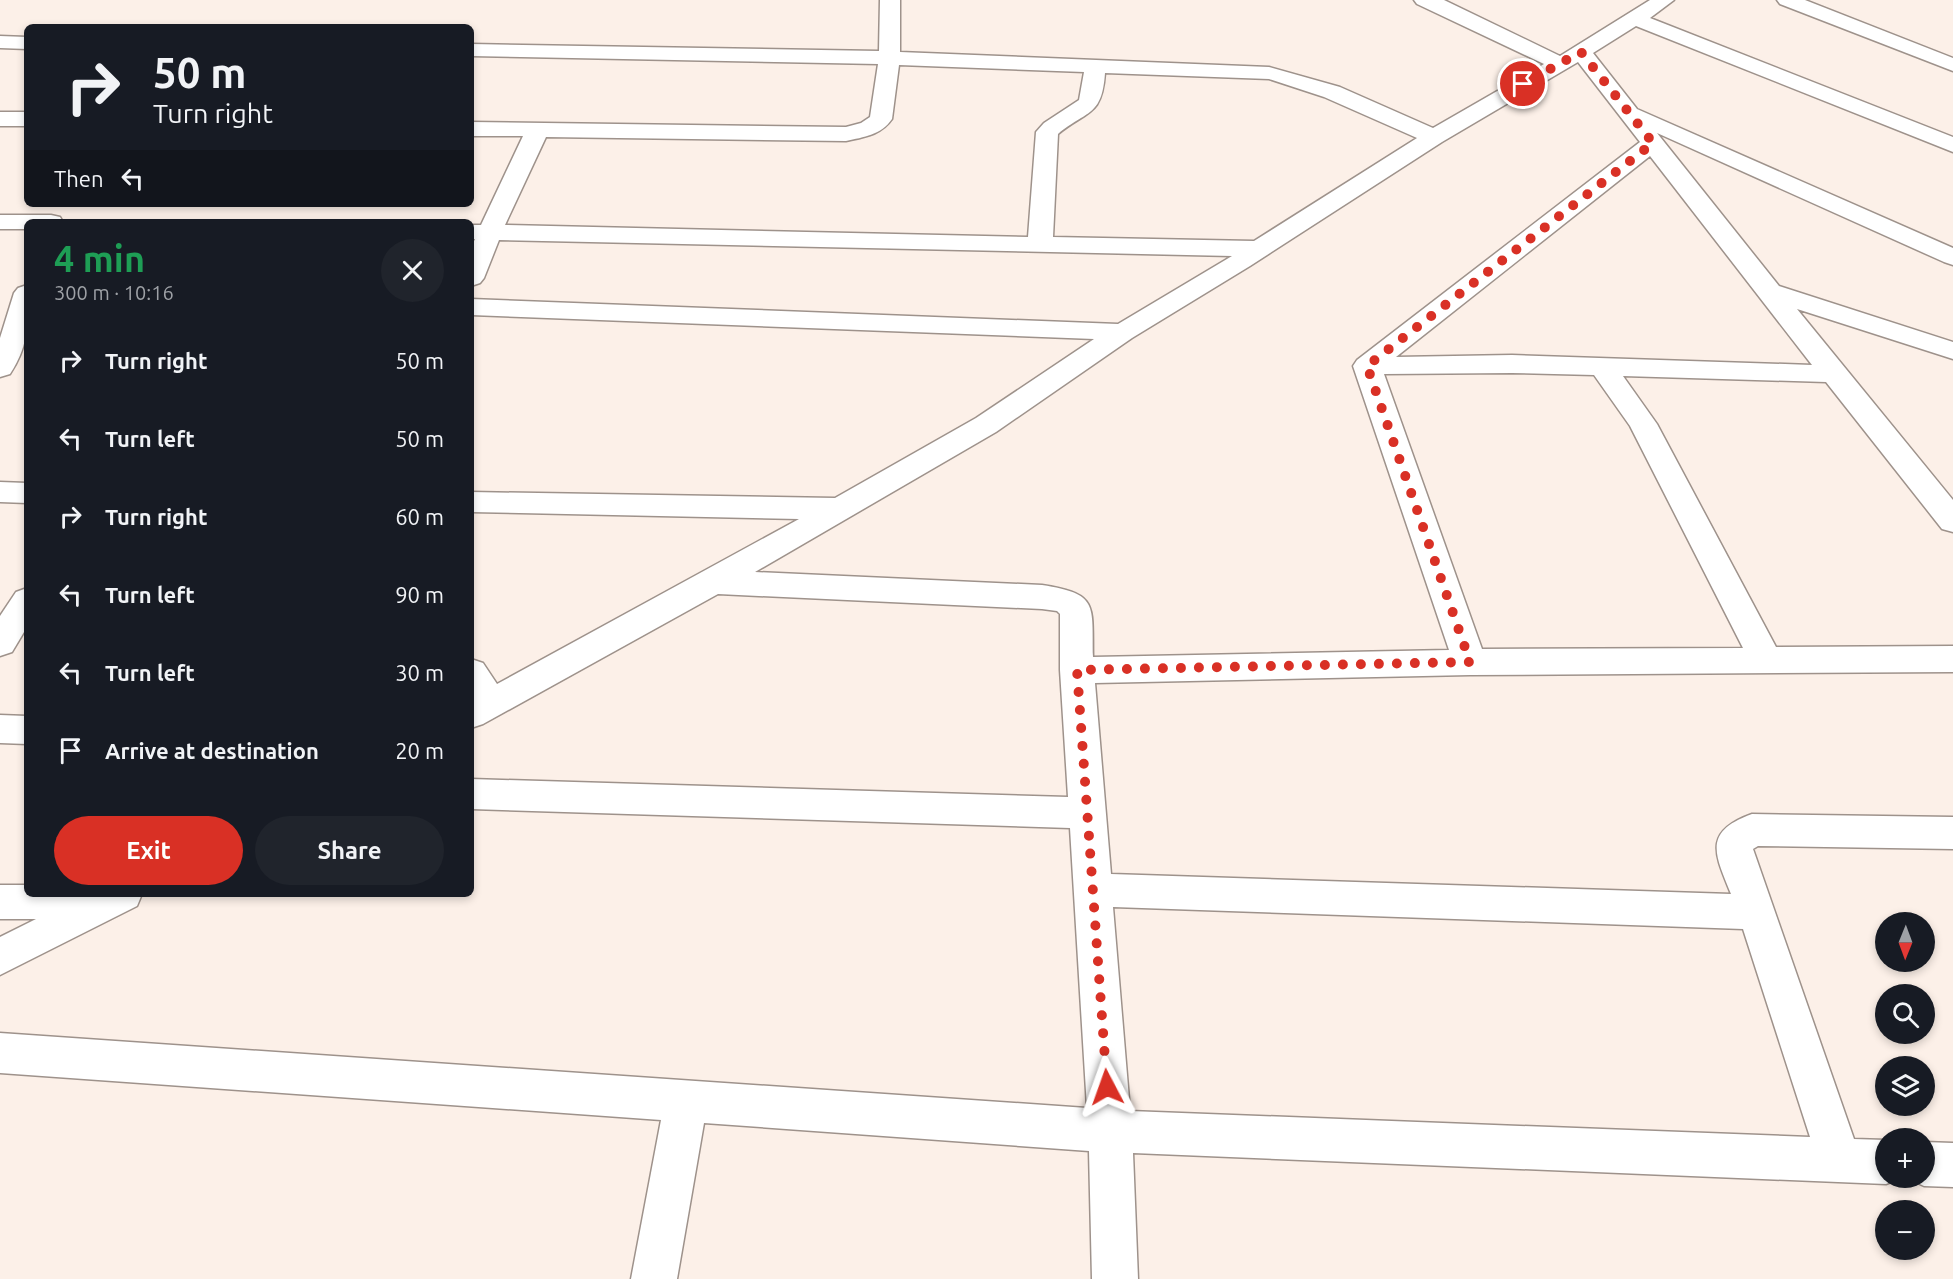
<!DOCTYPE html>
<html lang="en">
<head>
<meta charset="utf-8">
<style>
	body { margin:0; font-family:Ubuntu,sans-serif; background:#20242c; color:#f1f3f6; height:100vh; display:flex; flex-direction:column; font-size:22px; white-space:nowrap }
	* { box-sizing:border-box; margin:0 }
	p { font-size:20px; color:#9ea1a6 }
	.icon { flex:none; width:33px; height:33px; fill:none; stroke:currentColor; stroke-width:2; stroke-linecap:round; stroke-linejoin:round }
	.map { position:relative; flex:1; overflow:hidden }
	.drawer { position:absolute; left:24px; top:219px; width:450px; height:678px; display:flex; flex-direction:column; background:#171b24; border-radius:9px; box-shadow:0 3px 9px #0003 }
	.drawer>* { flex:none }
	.hud { position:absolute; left:24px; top:24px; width:450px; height:183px; border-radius:9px; box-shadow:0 3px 9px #0003; background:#171b24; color:#f1f3f6; overflow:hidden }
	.needle { width:39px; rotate:181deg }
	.fabs { position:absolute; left:1875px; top:912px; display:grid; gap:12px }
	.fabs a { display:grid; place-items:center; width:60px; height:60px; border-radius:50%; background:#171b24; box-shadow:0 3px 9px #0003; font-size:30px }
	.pin { position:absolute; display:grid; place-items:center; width:51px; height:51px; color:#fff; margin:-26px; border:3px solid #fff; border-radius:50%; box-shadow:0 2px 6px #0007 }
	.me { position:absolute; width:66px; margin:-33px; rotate:356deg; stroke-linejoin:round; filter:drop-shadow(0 0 4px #0008) }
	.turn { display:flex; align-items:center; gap:21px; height:126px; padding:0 30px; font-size:27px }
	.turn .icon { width:78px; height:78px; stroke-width:2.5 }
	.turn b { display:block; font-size:42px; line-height:51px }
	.then { display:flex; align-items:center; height:57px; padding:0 30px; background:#0003; gap:12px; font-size:22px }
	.round { display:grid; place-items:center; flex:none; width:63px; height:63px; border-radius:32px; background:#20242c }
	.summary { display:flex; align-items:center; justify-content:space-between; height:102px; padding:0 30px }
	h1 { font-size:36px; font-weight:600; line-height:45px; color:#1e9e55 }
	.cta { display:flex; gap:12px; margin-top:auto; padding:12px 30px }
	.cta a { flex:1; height:69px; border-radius:36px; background:#d93025; color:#fff; font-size:24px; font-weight:600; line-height:69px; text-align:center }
	.cta a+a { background:#20242c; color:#f1f3f6 }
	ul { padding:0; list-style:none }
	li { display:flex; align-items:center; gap:18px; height:78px; padding:0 30px }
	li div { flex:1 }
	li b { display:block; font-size:22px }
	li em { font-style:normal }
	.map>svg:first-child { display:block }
</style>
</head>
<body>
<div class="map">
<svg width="1953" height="1279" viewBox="0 0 1953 1279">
	<rect width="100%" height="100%" fill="#fcf0e8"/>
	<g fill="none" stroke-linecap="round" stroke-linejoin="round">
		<g stroke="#9e928b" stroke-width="3">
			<g id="street">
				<path d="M 880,0 L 900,0 L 900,52 L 1269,67 L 1340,87 L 1433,128 L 1544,64 L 1417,4 L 1414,0 L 1444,0 L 1560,56 L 1650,0 L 1674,0 L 1650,18 L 1953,137 L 1953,152 L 1636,26 L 1593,53 L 1637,109 L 1953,248 L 1953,265 L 1944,262 L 1657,133 L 1779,286 L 1953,342 L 1953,359 L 1797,309 L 1953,500 L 1953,532 L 1942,529 L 1826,382 L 1623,376 L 1657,424 L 1776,647 L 1953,646 L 1953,672 L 1470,675 L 1095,683 L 1111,874 L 1731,894 C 1715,854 1702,832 1752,814 L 1953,817 L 1953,849 L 1758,846 L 1753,849 L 1854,1139 L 1886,1140 L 1886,1178 L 1901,1178 L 1886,1184 L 1133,1153 L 1138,1279 L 1092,1279 L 1089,1151 L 704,1123 L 677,1279 L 631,1279 L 661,1120 L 0,1073 L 0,1033 L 1087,1108 L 1070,828 L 471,809 L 471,779 L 1068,797 L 1060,670 L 1060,614 L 1057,611 L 1042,609 L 718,594 L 483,724 L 471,728 L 471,659 L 483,663 L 497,684 L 799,519 L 471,512 L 471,492 L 835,498 L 976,418 L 1094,339 L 471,315 L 471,299 L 1118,324 L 1232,256 L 499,240 L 484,278 L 480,283 L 471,286 L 471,248 L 475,239 L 471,239 L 471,225 L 481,225 L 523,136 L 471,136 L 471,122 L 846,127 L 861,123 L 870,117 L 878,64 L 471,56 L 471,44 L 879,51 ZM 1578,62 L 1640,142 L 1357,360 L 1353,366 L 1449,650 L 1093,657 C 1092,604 1099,594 1042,585 L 755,572 L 996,432 L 1132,338 L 1250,266 L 1442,142 ZM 899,65 L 1084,72 L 1079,100 L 1044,123 L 1036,132 L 1028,237 L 505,225 L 546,137 L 846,141 C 864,137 881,135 892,119 ZM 1105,73 L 1269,79 L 1324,97 L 1417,138 L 1254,241 L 1053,237 L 1058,134 C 1087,110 1102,117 1105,73 ZM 1650,156 L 1812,365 L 1512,355 L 1396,357 ZM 1512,373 L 1594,375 L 1630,426 L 1743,648 L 1482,649 L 1384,374 ZM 1113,907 L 1743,929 L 1810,1137 L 1130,1111 Z"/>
				<polygon points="1777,0 1805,0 1953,58 1953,71 1780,4"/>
				<polygon points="0,36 27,37 27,49 0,48"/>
				<rect x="0" y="112" width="27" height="14"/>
				<polygon points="0,215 51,215 60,217 63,222 27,222 27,229 0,229"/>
				<path d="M 27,285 C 27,322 31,342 10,374 L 0,377 L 0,338 L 14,293 L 18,288 Z"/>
				<polygon points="0,482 27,483 27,503 0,502"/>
				<polygon points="27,588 27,627 12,652 0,656 0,616 16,592"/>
				<polygon points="0,715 27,716 27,744 0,743"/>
				<polygon points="0,885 27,885 27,894 142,894 137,906 0,975 0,937 36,919 0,919"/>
				<polygon points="1924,1142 1953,1143 1953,1187 1924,1186 1909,1179 1908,1178 1924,1178"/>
			</g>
		</g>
		<use href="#street" fill="#fff" fill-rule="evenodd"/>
	</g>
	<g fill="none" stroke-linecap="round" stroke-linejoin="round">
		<polyline stroke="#d93025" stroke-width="10" stroke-dasharray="0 18" points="1107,1087 1077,670 1470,662 1367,366 1653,143 1581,52 1523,84"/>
	</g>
</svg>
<div class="fabs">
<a><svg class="needle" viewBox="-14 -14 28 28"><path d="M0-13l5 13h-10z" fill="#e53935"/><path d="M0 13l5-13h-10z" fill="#9ea1a6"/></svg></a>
<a><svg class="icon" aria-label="search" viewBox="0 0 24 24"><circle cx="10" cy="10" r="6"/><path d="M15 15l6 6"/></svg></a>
<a><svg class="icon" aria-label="layers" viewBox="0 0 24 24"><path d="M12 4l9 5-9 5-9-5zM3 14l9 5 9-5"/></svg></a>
<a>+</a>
<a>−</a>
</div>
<div class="pin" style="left:1523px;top:84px;background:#d93025"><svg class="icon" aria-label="arrive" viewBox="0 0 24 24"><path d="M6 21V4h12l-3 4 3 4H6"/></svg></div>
<svg class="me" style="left:1107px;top:1087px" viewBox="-20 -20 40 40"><path d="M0-17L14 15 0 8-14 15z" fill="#d93025" stroke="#fff" stroke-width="4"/></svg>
<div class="hud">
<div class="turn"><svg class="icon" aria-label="right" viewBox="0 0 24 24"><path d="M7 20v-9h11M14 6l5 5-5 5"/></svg><div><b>50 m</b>Turn right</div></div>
<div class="then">Then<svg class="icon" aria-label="left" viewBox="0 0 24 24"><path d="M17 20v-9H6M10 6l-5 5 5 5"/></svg></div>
</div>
<section class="drawer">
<div class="summary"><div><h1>4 min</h1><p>300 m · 10:16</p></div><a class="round"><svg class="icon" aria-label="close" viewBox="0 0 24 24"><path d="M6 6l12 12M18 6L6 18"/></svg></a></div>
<ul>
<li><svg class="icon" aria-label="right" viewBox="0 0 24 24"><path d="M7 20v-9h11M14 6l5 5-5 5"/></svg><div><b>Turn right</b></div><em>50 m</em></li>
<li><svg class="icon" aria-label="left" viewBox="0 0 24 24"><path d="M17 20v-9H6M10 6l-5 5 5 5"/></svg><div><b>Turn left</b></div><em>50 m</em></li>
<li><svg class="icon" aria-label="right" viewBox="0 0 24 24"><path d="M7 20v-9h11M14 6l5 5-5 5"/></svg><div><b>Turn right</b></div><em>60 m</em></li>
<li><svg class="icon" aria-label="left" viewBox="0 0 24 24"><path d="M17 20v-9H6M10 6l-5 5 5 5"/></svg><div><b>Turn left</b></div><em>90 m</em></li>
<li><svg class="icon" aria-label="left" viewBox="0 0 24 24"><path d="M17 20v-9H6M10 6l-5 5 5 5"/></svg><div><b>Turn left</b></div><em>30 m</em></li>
<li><svg class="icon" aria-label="arrive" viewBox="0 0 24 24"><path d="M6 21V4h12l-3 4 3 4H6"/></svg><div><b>Arrive at destination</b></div><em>20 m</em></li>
</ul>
<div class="cta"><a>Exit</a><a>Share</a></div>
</section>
</div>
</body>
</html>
